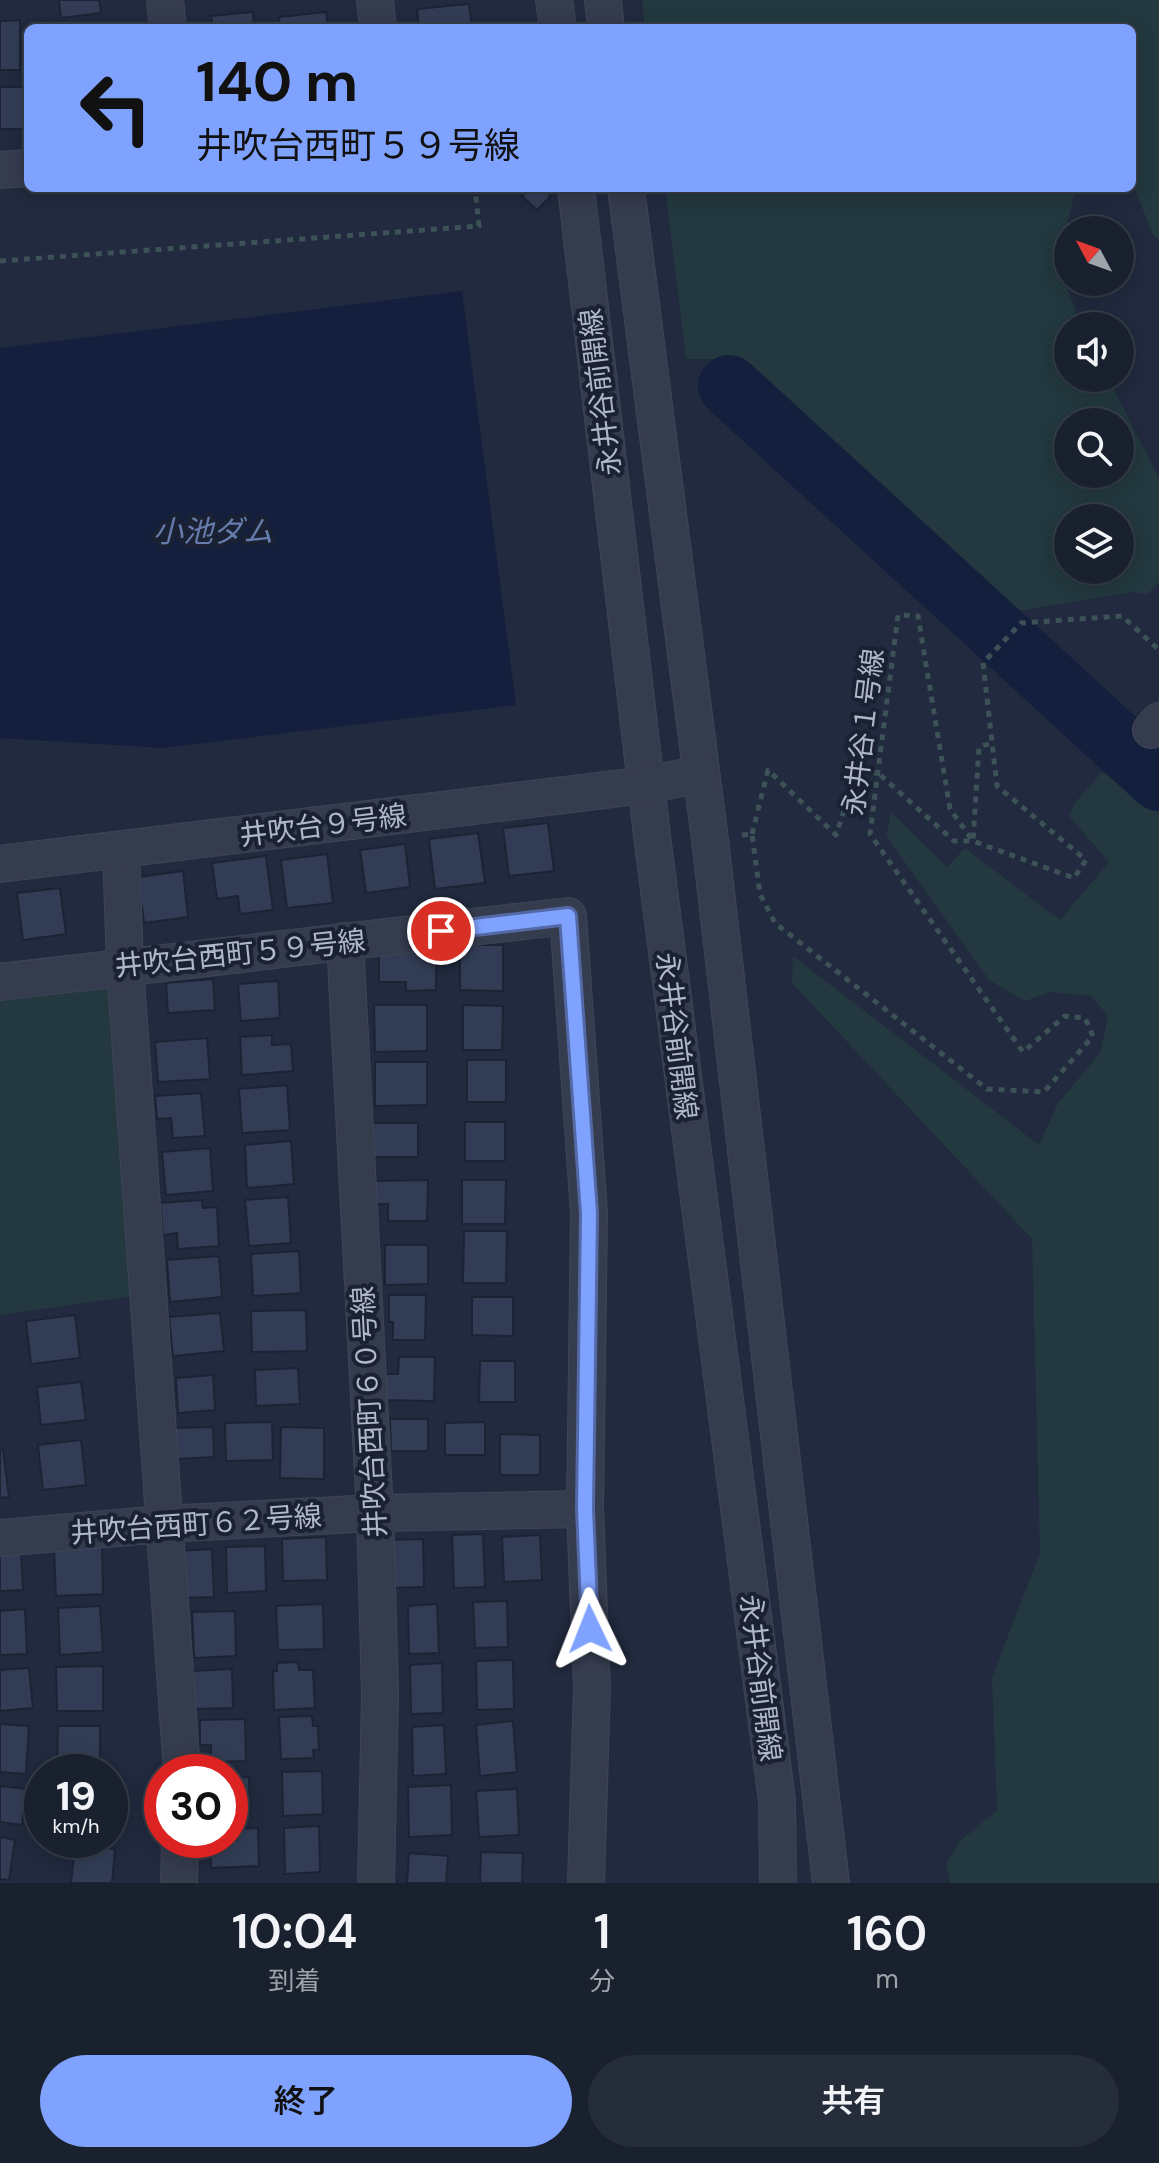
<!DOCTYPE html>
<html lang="ja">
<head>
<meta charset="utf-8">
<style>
	body { margin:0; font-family:"DM Sans","Noto Sans JP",sans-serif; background:#262d3a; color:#f1f3f6; height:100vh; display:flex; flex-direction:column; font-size:30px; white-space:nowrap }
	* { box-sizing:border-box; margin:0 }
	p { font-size:26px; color:#9fa3aa }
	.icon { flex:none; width:44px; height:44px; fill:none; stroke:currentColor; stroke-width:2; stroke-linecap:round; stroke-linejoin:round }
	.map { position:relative; height:1883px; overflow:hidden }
	.side { display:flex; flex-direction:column; background:#19202e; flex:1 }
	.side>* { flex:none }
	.banner { position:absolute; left:24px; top:24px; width:1112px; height:168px; border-radius:12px; box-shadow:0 4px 20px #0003,0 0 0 2px #373e4a; background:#80a2ff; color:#111; overflow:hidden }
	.needle { width:52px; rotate:311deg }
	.controls { position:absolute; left:1054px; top:216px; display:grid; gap:16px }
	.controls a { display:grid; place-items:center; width:80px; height:80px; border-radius:50%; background:#19202e; box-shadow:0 4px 20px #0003,0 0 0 2px #373e4a; font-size:40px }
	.speed { position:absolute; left:24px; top:1754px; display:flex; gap:16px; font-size:40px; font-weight:700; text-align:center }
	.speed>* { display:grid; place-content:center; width:104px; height:104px; border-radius:50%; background:#19202e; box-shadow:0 4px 20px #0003,0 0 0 2px #373e4a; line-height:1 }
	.speed small { font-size:20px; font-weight:400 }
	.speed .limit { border:12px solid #d22; background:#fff; color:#111 }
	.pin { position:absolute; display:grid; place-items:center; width:68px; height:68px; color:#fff; margin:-34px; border:4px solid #fff; border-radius:50%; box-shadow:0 2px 8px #0007 }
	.me { position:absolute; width:88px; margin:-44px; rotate:358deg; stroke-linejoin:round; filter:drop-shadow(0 0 6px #0008) }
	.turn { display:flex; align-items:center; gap:28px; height:168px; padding:0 40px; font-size:36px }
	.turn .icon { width:104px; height:104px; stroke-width:2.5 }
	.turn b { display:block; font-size:56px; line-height:68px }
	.eta { display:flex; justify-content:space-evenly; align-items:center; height:136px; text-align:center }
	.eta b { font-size:48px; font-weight:600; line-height:56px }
	.button { display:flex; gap:16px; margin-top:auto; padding:16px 40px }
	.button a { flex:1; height:92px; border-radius:48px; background:#80a2ff; color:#111; font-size:32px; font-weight:600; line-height:92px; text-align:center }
	.button a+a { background:#262d3a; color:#f1f3f6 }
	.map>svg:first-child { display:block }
</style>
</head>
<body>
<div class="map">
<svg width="1159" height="1883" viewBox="0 0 1159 1883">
	<rect width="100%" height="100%" fill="#212a3e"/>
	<g fill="#23393f" fill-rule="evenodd">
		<polygon points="642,0 1159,0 1159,240 1153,235 1132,182 1132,28 645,28"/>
		<path d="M 665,188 L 1076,188 L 1062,244 L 1060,270 L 1082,326 L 1068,326 L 1068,378 L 1108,378 L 1159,478 L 1159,582 L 1148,594 L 1134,592 L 1000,614 L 725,359 L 686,359 ZM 1068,422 L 1120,422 L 1120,474 L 1068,474 ZM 1068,518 L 1120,518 L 1120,570 L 1068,570 Z"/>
		<polygon points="1101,773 1125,777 1159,803 1159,1883 950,1883 946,1864 960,1841 997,1810 992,1677 1040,1553 1032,1239 792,983 793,956 1039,1145 1058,1103 1100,1053 1108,1016 1091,996 1051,992 1025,1001 989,980 886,836 891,812 947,867 965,848 1060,920 1109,862 1069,816 1074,804"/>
		<polygon points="125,966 147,1294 0,1315 0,982"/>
	</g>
	<polygon fill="#131f3d" points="462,291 516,705 163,748 0,738 0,348"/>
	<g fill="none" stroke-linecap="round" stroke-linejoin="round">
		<polyline stroke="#131f3d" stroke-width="62" points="729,386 1159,780"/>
	</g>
	<g fill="#323d55" stroke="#1c2335" stroke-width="2">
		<polygon points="59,0 99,0 101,13 61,18"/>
		<polygon points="469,4 472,28 419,28 417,9"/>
		<polygon points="253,12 254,28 202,28 213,27 211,16"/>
		<polygon points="326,12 328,28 280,28 279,17"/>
		<polygon points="20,20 20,70 0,70 0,21"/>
		<rect x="0" y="87" width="28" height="42"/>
		<polygon points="530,188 543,188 551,196 537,210 522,196"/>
		<polygon points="548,823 554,871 509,876 503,828"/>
		<polygon points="478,833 485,883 435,889 429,839"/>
		<polygon points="405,844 410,887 366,893 360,850"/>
		<polygon points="327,854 333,903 287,908 281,860"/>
		<polygon points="266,856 273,910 240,914 238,896 217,899 212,863"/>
		<polygon points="183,871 188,917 144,923 138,877"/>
		<polygon points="60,888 66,934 23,940 17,893"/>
		<polygon points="379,945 420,945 420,952 436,952 436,990 406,991 406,982 379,982"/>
		<polygon points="460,945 503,945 503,991 460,990"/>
		<polygon points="213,979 215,1010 168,1013 166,983"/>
		<polygon points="278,981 280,1018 241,1021 238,984"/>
		<polygon points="374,1005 427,1005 427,1051 375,1052"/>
		<polygon points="463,1005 503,1006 502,1050 463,1050"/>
		<polygon points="272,1035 272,1045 291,1044 293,1071 242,1075 240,1037"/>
		<polygon points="207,1038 210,1079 158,1082 155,1042"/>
		<rect x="467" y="1060" width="39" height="42"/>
		<polygon points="375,1062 427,1062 427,1105 375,1106"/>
		<polygon points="287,1085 290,1130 242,1133 239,1089"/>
		<polygon points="201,1093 205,1136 173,1138 171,1118 157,1119 155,1096"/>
		<rect x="465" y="1122" width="40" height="39"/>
		<rect x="367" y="1123" width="51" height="34"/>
		<polygon points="291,1141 294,1184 247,1188 245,1145"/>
		<polygon points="210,1148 213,1191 166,1195 162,1152"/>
		<polygon points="428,1180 427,1221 388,1221 388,1204 373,1204 373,1181"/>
		<polygon points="462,1180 506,1180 505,1224 462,1224"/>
		<polygon points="288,1197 291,1243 249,1246 245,1200"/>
		<polygon points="202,1200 203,1208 217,1207 219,1246 178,1249 177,1233 163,1235 160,1203"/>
		<polygon points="464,1231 507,1231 506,1283 463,1283"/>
		<polygon points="385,1245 428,1245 428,1284 385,1285"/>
		<polygon points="299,1251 301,1293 253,1296 251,1254"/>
		<polygon points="219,1256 222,1297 170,1302 167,1260"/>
		<polygon points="389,1295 426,1295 425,1340 393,1340 393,1322 389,1322"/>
		<polygon points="472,1297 513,1297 513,1336 472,1335"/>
		<polygon points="306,1310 307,1351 252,1352 251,1311"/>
		<polygon points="220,1313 224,1351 173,1356 169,1317"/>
		<polygon points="75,1315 80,1358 31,1364 26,1321"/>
		<polygon points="399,1357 435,1357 434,1401 383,1400 383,1374 398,1374"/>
		<polygon points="480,1361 515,1361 515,1402 479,1402"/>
		<polygon points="298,1368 300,1404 256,1406 255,1370"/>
		<polygon points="213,1375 215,1410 178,1413 176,1378"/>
		<polygon points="81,1382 86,1420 41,1425 37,1387"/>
		<polygon points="390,1419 428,1419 428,1451 391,1451"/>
		<polygon points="272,1422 273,1460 226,1461 225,1423"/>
		<polygon points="485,1422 485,1455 445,1455 445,1423"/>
		<polygon points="213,1427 214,1457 175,1459 174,1428"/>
		<polygon points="281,1427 324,1428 324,1479 280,1478"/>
		<polygon points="500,1434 540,1435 540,1475 500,1475"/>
		<polygon points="81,1440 86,1485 43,1490 38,1445"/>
		<polygon points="0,1450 3,1450 9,1497 0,1498"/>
		<polygon points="483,1534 485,1587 454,1588 452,1535"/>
		<polygon points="540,1535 542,1580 504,1582 502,1537"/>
		<polygon points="326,1537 327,1580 283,1581 282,1539"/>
		<polygon points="423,1539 424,1587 386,1588 384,1540"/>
		<polygon points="102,1545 103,1594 56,1596 54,1548"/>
		<polygon points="265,1546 266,1591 227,1593 226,1547"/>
		<polygon points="212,1549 214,1597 178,1598 176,1551"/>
		<polygon points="21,1550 23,1590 0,1591 0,1551"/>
		<polygon points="507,1601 508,1647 475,1648 473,1602"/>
		<polygon points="323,1604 324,1649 278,1650 276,1606"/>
		<polygon points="437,1604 439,1653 409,1654 408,1606"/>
		<polygon points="100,1606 103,1652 60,1655 58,1608"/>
		<polygon points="25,1609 27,1654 0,1655 0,1611"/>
		<polygon points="235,1611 236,1656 194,1658 192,1612"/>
		<polygon points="513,1660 514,1709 477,1710 476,1661"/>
		<polygon points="298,1662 299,1670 313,1670 315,1708 274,1710 273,1671 277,1671 277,1663"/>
		<polygon points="442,1663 443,1713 411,1714 410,1665"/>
		<polygon points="103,1666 103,1711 57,1711 56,1667"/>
		<polygon points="29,1668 33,1708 0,1711 0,1670"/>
		<polygon points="232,1669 233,1708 193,1709 191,1671"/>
		<polygon points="312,1716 313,1726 318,1726 319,1750 313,1750 314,1758 281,1759 279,1717"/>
		<polygon points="245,1719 246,1761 211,1762 211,1745 200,1745 200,1720"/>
		<polygon points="513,1721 517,1772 480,1776 476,1725"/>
		<polygon points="0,1724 29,1726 26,1774 0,1772"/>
		<polygon points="444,1725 446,1774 413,1776 412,1727"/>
		<polygon points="58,1726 100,1726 100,1771 57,1771"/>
		<polygon points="322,1771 323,1814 283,1816 282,1772"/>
		<polygon points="249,1777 250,1814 230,1815 230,1778"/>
		<polygon points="451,1785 452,1835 409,1837 408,1787"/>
		<polygon points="0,1786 26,1789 22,1825 0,1822"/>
		<polygon points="517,1789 519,1835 479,1837 476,1791"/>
		<polygon points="110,1795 116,1796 112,1835 110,1835"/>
		<polygon points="319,1826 320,1872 285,1874 284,1828"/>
		<polygon points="258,1828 259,1866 211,1868 210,1840 230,1840 230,1829"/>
		<polygon points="0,1837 15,1840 9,1880 0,1879"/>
		<polygon points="75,1846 115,1849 112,1883 71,1883"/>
		<polygon points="481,1852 523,1853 522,1883 480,1883"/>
		<polygon points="409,1853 448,1856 446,1883 407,1883"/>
	</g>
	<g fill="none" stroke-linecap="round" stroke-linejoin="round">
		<g stroke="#3e4557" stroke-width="38">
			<g id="minor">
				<polyline points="165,0 168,28"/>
				<polyline points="375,0 378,28"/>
				<polyline points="554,0 558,28"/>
				<polyline points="603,0 606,28"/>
				<polyline points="0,170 28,168"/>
				<polyline points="576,188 653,844 777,1801 778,1883"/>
				<polyline points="626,188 710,840 831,1883"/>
				<polyline points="1151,730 1159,721"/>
				<polyline points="121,850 125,966 182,1772"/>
				<polyline points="0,864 646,785 701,774"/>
				<polyline points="345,941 375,1513 380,1694 376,1883"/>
				<polyline points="0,982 568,916 589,1213 585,1509 592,1688 586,1883"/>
				<polyline points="0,1538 163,1524 375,1513 585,1509"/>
				<polyline points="179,1883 180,1840"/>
			</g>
		</g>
		<g stroke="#3c5257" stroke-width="5" stroke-dasharray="6 6" stroke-linecap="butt">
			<polyline points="0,261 479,226 475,188"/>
			<polyline points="752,834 768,770 836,835 857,771 878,773 954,841 973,841 979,747 992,743"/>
			<polyline points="742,835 752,834 760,894 775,923 987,1089 1044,1092 1093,1036 1085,1018 1065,1016 1023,1052 870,834 898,615 918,616 950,809 973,841 1074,878 1086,860 997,786 983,663 1021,623 1122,616 1159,650"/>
		</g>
		<use href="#minor" stroke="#353c4e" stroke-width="36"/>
	</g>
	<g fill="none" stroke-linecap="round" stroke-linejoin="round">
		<g stroke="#5369a6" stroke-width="20">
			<polyline id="route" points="441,931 568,916 589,1213 585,1509 590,1629"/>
		</g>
		<use href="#route" stroke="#80a2ff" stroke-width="14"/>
	</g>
	<g text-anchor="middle" stroke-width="8" stroke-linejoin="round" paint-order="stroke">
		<g font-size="28" fill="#b0b7ca" stroke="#1a2133">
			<text transform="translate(600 392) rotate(-97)" y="10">永井谷前開線</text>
			<text transform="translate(863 732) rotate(-83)" y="10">永井谷１号線</text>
			<text transform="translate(323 825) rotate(-7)" y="10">井吹台９号線</text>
			<text transform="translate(240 953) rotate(-6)" y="10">井吹台西町５９号線</text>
			<text transform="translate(677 1036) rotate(83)" y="10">永井谷前開線</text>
			<text transform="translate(369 1412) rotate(-93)" y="10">井吹台西町６０号線</text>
			<text transform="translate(196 1524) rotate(-4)" y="10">井吹台西町６２号線</text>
			<text transform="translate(761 1678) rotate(83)" y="10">永井谷前開線</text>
		</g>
		<g font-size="30" font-style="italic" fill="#667cac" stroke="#1a2133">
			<text x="213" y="542">小池ダム</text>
		</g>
	</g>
</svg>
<div class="controls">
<a><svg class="needle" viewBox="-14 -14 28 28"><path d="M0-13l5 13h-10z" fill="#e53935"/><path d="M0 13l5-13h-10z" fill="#9fa3aa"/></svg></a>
<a><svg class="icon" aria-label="sound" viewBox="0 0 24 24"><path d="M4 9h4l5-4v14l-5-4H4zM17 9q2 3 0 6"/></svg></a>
<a><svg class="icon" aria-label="search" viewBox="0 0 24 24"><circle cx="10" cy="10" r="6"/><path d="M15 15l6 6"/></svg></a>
<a><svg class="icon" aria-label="layers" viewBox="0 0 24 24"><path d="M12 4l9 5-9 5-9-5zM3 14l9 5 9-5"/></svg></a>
</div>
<div class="speed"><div>19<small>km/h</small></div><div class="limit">30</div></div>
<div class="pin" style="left:441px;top:931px;background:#d93025"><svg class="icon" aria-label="arrive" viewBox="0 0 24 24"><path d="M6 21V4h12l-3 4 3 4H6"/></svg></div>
<svg class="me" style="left:590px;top:1629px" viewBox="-20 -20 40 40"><path d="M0-17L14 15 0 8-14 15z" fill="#80a2ff" stroke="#fff" stroke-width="4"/></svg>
<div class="banner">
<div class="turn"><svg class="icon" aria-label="left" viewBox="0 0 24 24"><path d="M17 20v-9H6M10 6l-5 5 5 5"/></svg><div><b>140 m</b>井吹台西町５９号線</div></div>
</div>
</div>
<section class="side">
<div class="eta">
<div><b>10:04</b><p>到着</p></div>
<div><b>1</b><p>分</p></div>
<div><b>160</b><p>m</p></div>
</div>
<div class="button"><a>終了</a><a>共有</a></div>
</section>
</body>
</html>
